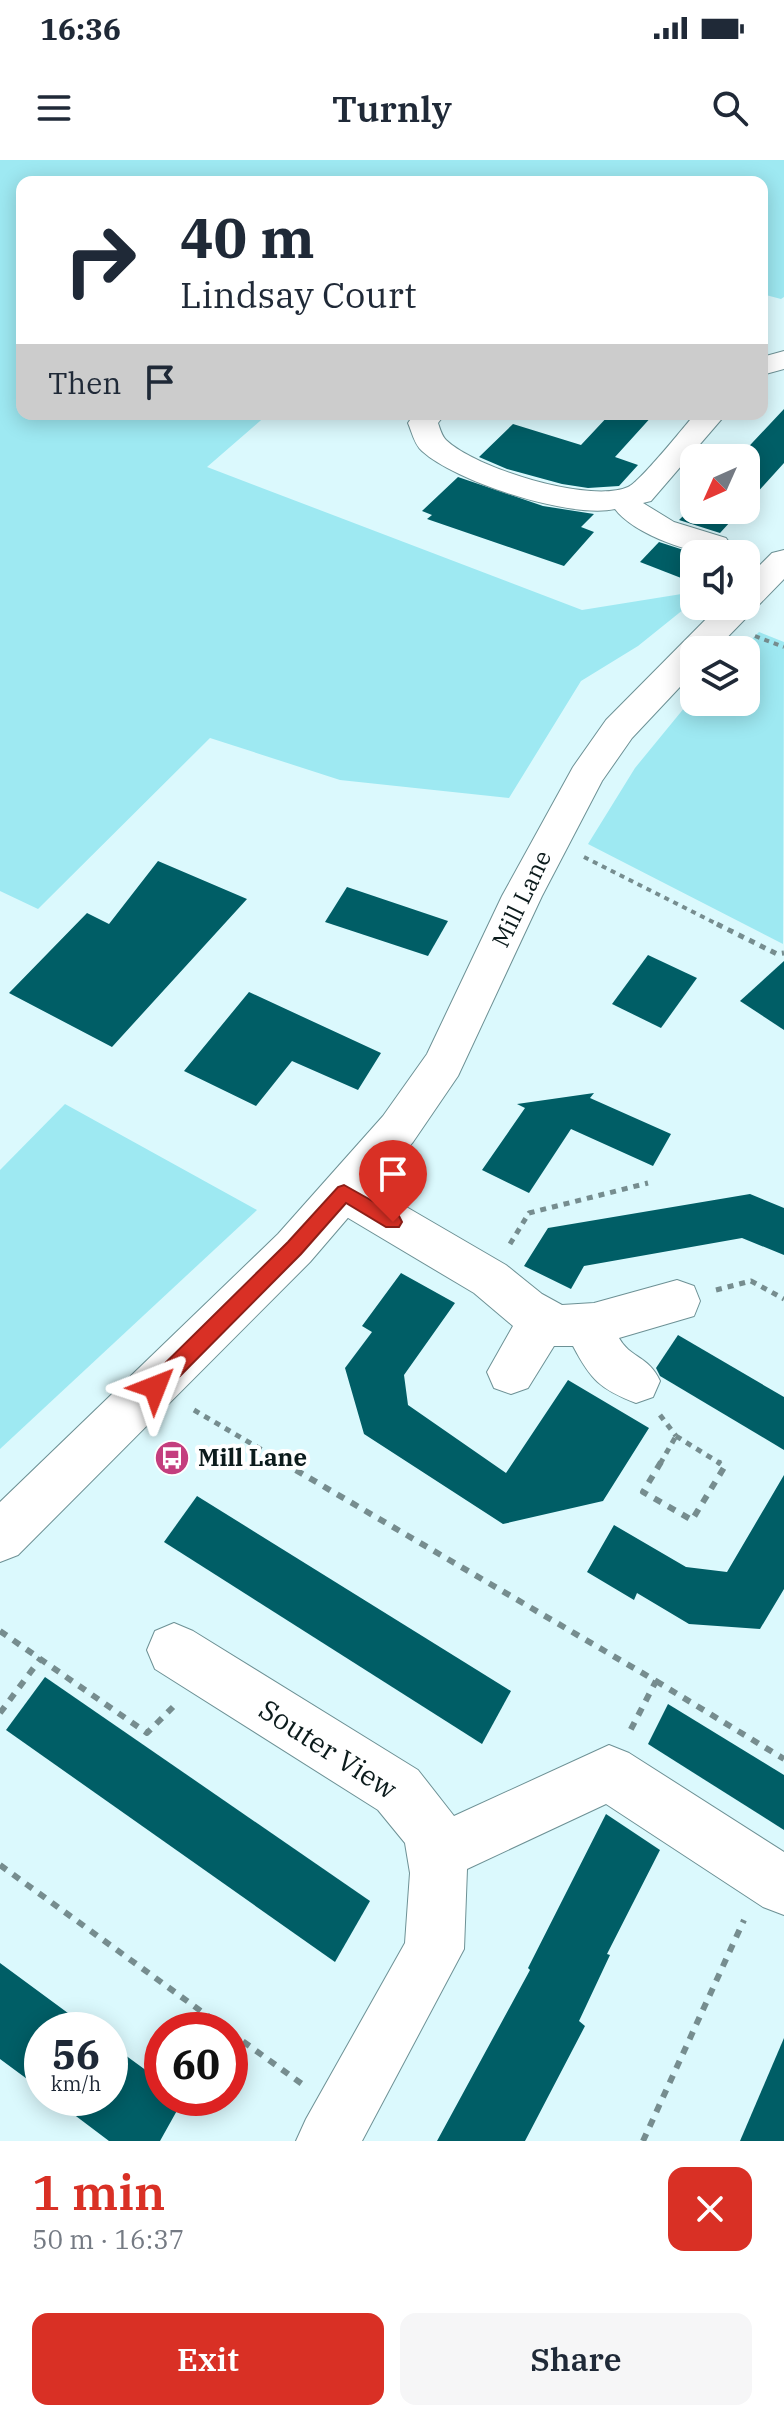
<!DOCTYPE html>
<html lang="en">
<head>
<meta charset="utf-8">
<style>
	body { margin:0; font-family:"IBM Plex Serif",serif; background:#f6f6f7; color:#1f2937; height:100vh; display:flex; flex-direction:column; font-size:30px; white-space:nowrap }
	* { box-sizing:border-box; margin:0 }
	p { font-size:26px; color:#747a83 }
	.icon { flex:none; width:44px; height:44px; fill:none; stroke:currentColor; stroke-width:2; stroke-linecap:round; stroke-linejoin:round }
	.map { position:relative; height:1981px; overflow:hidden }
	.side { display:flex; flex-direction:column; background:#fff; flex:1 }
	.side>* { flex:none }
	.banner { position:absolute; left:16px; top:16px; width:752px; height:244px; border-radius:16px; box-shadow:0 4px 20px #0003; background:#fff; color:#1f2937; overflow:hidden }
	.needle { width:52px; rotate:225deg }
	.buttons { position:absolute; left:680px; top:284px; display:grid; gap:16px }
	.buttons a { display:grid; place-items:center; width:80px; height:80px; border-radius:16px; background:#fff; box-shadow:0 4px 20px #0003; font-size:40px }
	.speed { position:absolute; left:24px; top:1852px; display:flex; gap:16px; font-size:40px; font-weight:700; text-align:center }
	.speed>* { display:grid; place-content:center; width:104px; height:104px; border-radius:50%; background:#fff; box-shadow:0 4px 20px #0003; line-height:1 }
	.speed small { font-size:20px; font-weight:400 }
	.speed .limit { border:12px solid #d22; background:#fff; color:#111 }
	.pin { position:absolute; display:grid; place-items:center; width:68px; height:68px; color:#fff; margin:-82px -34px; border-radius:50% 50% 50% 0; rotate:-45deg; box-shadow:0 0 8px #0007 }
	.pin .icon { rotate:45deg }
	.me { position:absolute; width:88px; margin:-44px; rotate:45deg; stroke-linejoin:round; filter:drop-shadow(0 0 6px #0008) }
	.turn { display:flex; align-items:center; gap:28px; height:168px; padding:0 32px; font-size:36px }
	.turn .icon { width:104px; height:104px; stroke-width:2.5 }
	.turn b { display:block; font-size:56px; line-height:68px }
	.then { display:flex; align-items:center; height:76px; padding:0 32px; background:#0003; gap:16px; font-size:30px }
	.round { display:grid; place-items:center; flex:none; width:84px; height:84px; border-radius:16px; background:#f6f6f7 }
	.summary { display:flex; align-items:center; justify-content:space-between; height:136px; padding:0 32px }
	h1 { font-size:48px; font-weight:600; line-height:60px; color:#d93025 }
	.cta { display:flex; gap:16px; margin-top:auto; padding:16px 32px }
	.cta a { flex:1; height:92px; border-radius:16px; background:#d93025; color:#fff; font-size:32px; font-weight:600; line-height:92px; text-align:center }
	.cta a+a { background:#f6f6f7; color:#1f2937 }
	.status { display:flex; justify-content:space-between; align-items:center; height:56px; padding:0 40px; background:#fff; direction:ltr }
	.status svg { height:22px; fill:currentColor }
	header { display:flex; justify-content:space-between; align-items:center; height:104px; padding:0 32px; background:#fff; font-size:36px; font-weight:600 }
	.map>svg:first-child { display:block }
</style>
</head>
<body>
<div class="status"><b>16:36</b><svg viewBox="0 0 49 12"><path d="M0 12V9h3v3zM5 12V6h3v6zM10 12V3h3v9zM15 12V0h3v12zM26 1h20v11H26zM47 4h2v5h-2z"/></svg></div>
<header><svg class="icon" aria-label="menu" viewBox="0 0 24 24"><path d="M4 6h16M4 12h16M4 18h16"/></svg>Turnly<svg class="icon" aria-label="search" viewBox="0 0 24 24"><circle cx="10" cy="10" r="6"/><path d="M15 15l6 6"/></svg></header>
<div class="map">
<svg width="784" height="1981" viewBox="0 0 784 1981">
	<rect width="100%" height="100%" fill="#dbf9fd"/>
	<g fill="#9ee9f2">
		<polygon points="0,0 784,0 784,137 781,139 762,134 762,22 22,22 22,254 268,254 207,307 582,450 694,432 694,441 638,486 581,521 509,638 340,620 210,578 38,749 0,731"/>
		<polygon points="759,472 784,482 783,784 588,684 635,608 694,536 694,542 746,542 746,490 741,490"/>
		<polygon points="65,944 257,1050 0,1289 0,1010"/>
	</g>
	<g fill="#005e66">
		<polygon points="784,249 784,303 746,345 746,298 738,298"/>
		<polygon points="610,254 654,254 615,297 638,305 619,326 588,328 562,324 507,309 479,297 513,264 581,285"/>
		<polygon points="458,317 543,346 594,354 581,367 594,372 564,406 427,359 432,355 422,351"/>
		<polygon points="694,345 694,350 741,350 720,373 679,360"/>
		<polygon points="659,382 696,394 694,423 640,402"/>
		<polygon points="158,701 247,739 112,887 9,833 87,753 109,764"/>
		<polygon points="347,727 448,761 428,796 325,762"/>
		<polygon points="648,795 697,818 661,868 612,844"/>
		<polygon points="784,801 784,870 740,841"/>
		<polygon points="249,832 381,893 358,930 292,901 256,946 184,911"/>
		<polygon points="594,933 590,938 671,974 653,1006 571,969 529,1033 482,1010 525,948 517,944"/>
		<polygon points="750,1034 784,1048 784,1095 742,1078 584,1106 571,1129 524,1106 548,1068"/>
		<polygon points="401,1113 455,1143 404,1215 408,1245 506,1313 568,1220 649,1268 603,1341 503,1364 364,1274 345,1208 372,1172 362,1166"/>
		<polygon points="678,1175 784,1237 784,1290 660,1216 656,1208"/>
		<polygon points="784,1315 784,1429 760,1469 689,1464 637,1433 634,1440 587,1412 614,1365 686,1407 727,1412"/>
		<polygon points="197,1336 511,1531 482,1584 164,1382"/>
		<polygon points="45,1517 370,1741 335,1802 6,1570"/>
		<polygon points="668,1544 784,1615 784,1670 648,1584"/>
		<polygon points="606,1654 660,1690 607,1794 610,1795 579,1861 585,1866 525,1981 437,1981 530,1810 528,1808"/>
		<polygon points="0,1803 91,1870 42,1870 42,1930 0,1899"/>
		<polygon points="784,1878 784,1981 740,1981"/>
		<polygon points="110,1884 162,1922 162,1938 184,1938 160,1981 109,1981 52,1938 110,1938"/>
	</g>
	<g fill="none" stroke-linecap="round" stroke-linejoin="round">
		<g stroke="#6d9195" stroke-width="2">
			<g id="minor">
				<polygon points="784,191 784,209 762,215 762,197"/>
				<path d="M 414,254 L 445,254 L 438,263 C 440,269 442,276 446,280 C 475,308 590,344 628,327 C 640,322 683,268 695,254 L 726,254 L 651,341 L 643,343 L 674,362 L 726,378 L 731,385 L 726,392 C 698,399 632,373 615,349 C 571,359 456,322 422,291 C 414,284 412,272 408,263 Z"/>
				<path d="M 344,1014 L 360,1020 L 506,1105 L 542,1134 L 562,1145 L 594,1143 L 677,1120 L 694,1126 L 700,1141 L 694,1156 L 619,1178 C 630,1198 649,1196 660,1221 L 653,1237 L 636,1243 C 600,1229 591,1220 573,1186 L 554,1186 L 528,1228 L 511,1234 L 494,1228 L 487,1212 L 513,1166 L 474,1133 L 328,1046 L 322,1033 L 328,1020 Z"/>
				<polygon points="174,1463 193,1471 418,1610 454,1656 609,1585 629,1593 784,1692 784,1755 763,1747 606,1644 467,1709 464,1789 362,1981 296,1981 306,1959 405,1783 410,1713 405,1683 378,1650 155,1509 147,1490 155,1471"/>
			</g>
		</g>
		<g stroke="#6d9195" stroke-width="2">
			<polygon id="major" points="784,390 784,419 715,490 694,490 694,512 632,578 602,621 542,736 458,916 413,982 310,1102 18,1395 0,1402 0,1342 278,1074 383,956 427,894 502,736 573,607 606,560 719,446 746,446 746,419 772,393"/>
		</g>
		<g stroke="#768d8f" stroke-width="4" stroke-dasharray="5 5" stroke-linecap="butt">
			<polyline points="755,476 784,487"/>
			<polyline points="584,697 721,766"/>
		</g>
		<g stroke="#768d8f" stroke-width="5" stroke-dasharray="6 6" stroke-linecap="butt">
			<polyline points="717,764 777,794 784,793"/>
			<polyline points="510,1084 529,1053 648,1023"/>
			<polyline points="716,1130 751,1121 784,1139"/>
			<polyline points="194,1250 286,1304"/>
			<polyline points="660,1255 676,1276"/>
			<polyline points="676,1276 721,1304"/>
			<polyline points="660,1304 676,1276"/>
		</g>
		<g stroke="#768d8f" stroke-width="6" stroke-dasharray="8 8" stroke-linecap="butt">
			<polyline points="282,1302 656,1521 629,1573"/>
			<polyline points="661,1302 643,1332 692,1360 725,1306 718,1302"/>
			<polyline points="0,1471 147,1573 173,1547"/>
			<polyline points="656,1521 784,1599"/>
			<polyline points="0,1553 41,1498"/>
			<polyline points="0,1705 227,1870"/>
			<polyline points="230,1872 302,1924"/>
			<polyline points="643,1981 744,1760"/>
		</g>
		<use href="#minor" fill="#fff" fill-rule="evenodd"/>
		<use href="#major" fill="#fff" fill-rule="evenodd"/>
	</g>
	<polygon fill="#d93025" stroke="#8d1f18" stroke-width="2" points="344,1025 399,1056 402,1062 399,1067 386,1067 346,1043 301,1094 162,1234 155,1236 147,1234 145,1227 147,1221 288,1082 338,1027"/>
	<defs>
		<g id="bus-disc" transform="scale(1.8)"><circle r="9.5" fill="#c43e7e" stroke="#fff"/><path d="M-5-6H5V4H4V6H2V4H-2V6H-4V4H-5ZM-3.5-4V0h7V-4ZM-3.5 1.2v1.5H-2V1.2ZM2 1.2v1.5H3.5V1.2Z" fill="#fff"/></g>
	</defs>
	<g fill-rule="evenodd">
		<use href="#bus-disc" x="172" y="1298"/>
	</g>
	<g text-anchor="middle" stroke-width="8" stroke-linejoin="round" paint-order="stroke">
		<g font-size="24" fill="#0c1b1c" stroke="#fff">
			<text transform="translate(522 739) rotate(-64)" y="8">Mill Lane</text>
		</g>
		<g font-size="24" font-weight="bold" fill="#0c1b1c" stroke="#fff" text-anchor="start">
			<text x="198" y="1306">Mill Lane</text>
		</g>
		<g font-size="28" fill="#0c1b1c" stroke="#fff">
			<text transform="translate(328 1589) rotate(33)" y="10">Souter View</text>
		</g>
	</g>
</svg>
<div class="buttons">
<a><svg class="needle" viewBox="-14 -14 28 28"><path d="M0-13l5 13h-10z" fill="#e53935"/><path d="M0 13l5-13h-10z" fill="#747a83"/></svg></a>
<a><svg class="icon" aria-label="sound" viewBox="0 0 24 24"><path d="M4 9h4l5-4v14l-5-4H4zM17 9q2 3 0 6"/></svg></a>
<a><svg class="icon" aria-label="layers" viewBox="0 0 24 24"><path d="M12 4l9 5-9 5-9-5zM3 14l9 5 9-5"/></svg></a>
</div>
<div class="speed"><div>56<small>km/h</small></div><div class="limit">60</div></div>
<div class="pin" style="left:393px;top:1062px;background:#d93025"><svg class="icon" aria-label="arrive" viewBox="0 0 24 24"><path d="M6 21V4h12l-3 4 3 4H6"/></svg></div>
<svg class="me" style="left:155px;top:1227px" viewBox="-20 -20 40 40"><path d="M0-17L14 15 0 8-14 15z" fill="#d93025" stroke="#fff" stroke-width="4"/></svg>
<div class="banner">
<div class="turn"><svg class="icon" aria-label="right" viewBox="0 0 24 24"><path d="M7 20v-9h11M14 6l5 5-5 5"/></svg><div><b>40 m</b>Lindsay Court</div></div>
<div class="then">Then<svg class="icon" aria-label="arrive" viewBox="0 0 24 24"><path d="M6 21V4h12l-3 4 3 4H6"/></svg></div>
</div>
</div>
<section class="side">
<div class="summary"><div><h1>1 min</h1><p>50 m · 16:37</p></div><a class="round" style="background:#d93025;color:#fff"><svg class="icon" aria-label="close" viewBox="0 0 24 24"><path d="M6 6l12 12M18 6L6 18"/></svg></a></div>
<div class="cta"><a>Exit</a><a>Share</a></div>
</section>
</body>
</html>
